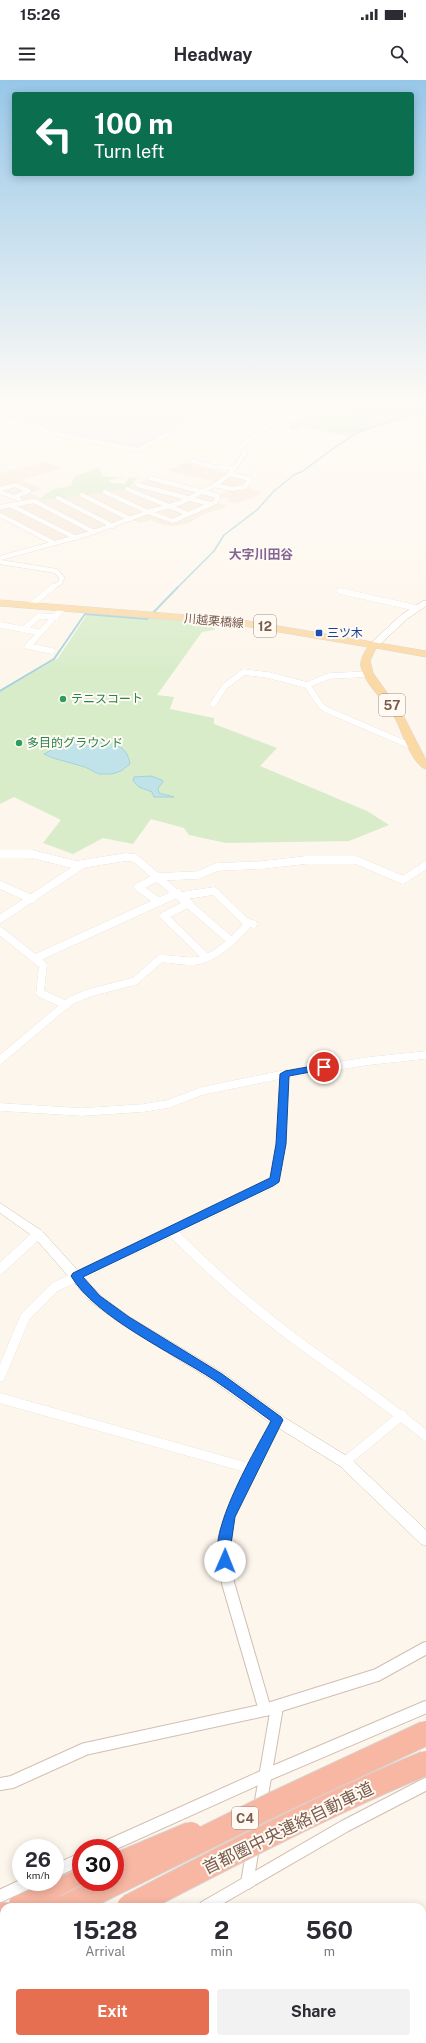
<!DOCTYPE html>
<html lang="en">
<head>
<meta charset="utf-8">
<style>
	body { margin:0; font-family:"Public Sans","Noto Sans JP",sans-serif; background:#f2f2f3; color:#2b2b33; height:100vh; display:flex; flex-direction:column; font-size:15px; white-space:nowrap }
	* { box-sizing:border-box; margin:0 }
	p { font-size:13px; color:#7c7c81 }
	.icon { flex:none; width:22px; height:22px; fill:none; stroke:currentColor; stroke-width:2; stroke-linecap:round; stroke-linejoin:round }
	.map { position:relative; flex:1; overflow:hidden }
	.sheet { position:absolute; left:0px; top:1823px; width:426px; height:140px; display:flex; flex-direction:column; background:#fff; border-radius:12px 12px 0 0; box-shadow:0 2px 10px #0003 }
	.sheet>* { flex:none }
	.top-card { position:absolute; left:12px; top:12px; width:402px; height:84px; border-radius:4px; box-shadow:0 2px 10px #0003; background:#0b6e4f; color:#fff; overflow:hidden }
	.speed { position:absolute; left:12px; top:1759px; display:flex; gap:8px; font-size:20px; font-weight:700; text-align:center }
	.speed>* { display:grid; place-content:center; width:52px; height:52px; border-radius:50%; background:#fff; box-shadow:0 2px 10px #0003; line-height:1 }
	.speed small { font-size:10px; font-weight:400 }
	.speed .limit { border:6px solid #d22; background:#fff; color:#111 }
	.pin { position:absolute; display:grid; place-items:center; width:34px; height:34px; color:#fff; margin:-17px; border:2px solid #fff; border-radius:50%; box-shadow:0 1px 4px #0007 }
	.me { position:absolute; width:44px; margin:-22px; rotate:1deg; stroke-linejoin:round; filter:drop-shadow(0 0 3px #0008) }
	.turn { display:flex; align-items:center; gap:14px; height:84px; padding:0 16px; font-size:18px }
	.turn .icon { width:52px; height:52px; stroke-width:2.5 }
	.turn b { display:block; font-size:28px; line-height:34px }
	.eta { display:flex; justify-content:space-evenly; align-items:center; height:68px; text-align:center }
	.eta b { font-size:24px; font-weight:700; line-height:28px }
	.cta { display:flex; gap:8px; margin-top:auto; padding:8px 16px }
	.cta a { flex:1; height:46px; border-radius:4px; background:#e76f51; color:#fff; font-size:16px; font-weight:700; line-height:46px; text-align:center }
	.cta a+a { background:#f2f2f3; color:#2b2b33 }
	.status { display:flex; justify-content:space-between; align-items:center; height:28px; padding:0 20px; background:#fff; direction:ltr }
	.status svg { height:11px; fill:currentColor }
	header { display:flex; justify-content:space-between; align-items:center; height:52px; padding:0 16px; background:#fff; font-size:18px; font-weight:700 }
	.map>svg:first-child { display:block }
</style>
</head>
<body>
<div class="status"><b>15:26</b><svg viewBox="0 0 49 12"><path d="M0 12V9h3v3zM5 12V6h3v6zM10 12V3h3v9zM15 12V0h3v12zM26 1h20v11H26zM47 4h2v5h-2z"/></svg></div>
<header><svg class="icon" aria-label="menu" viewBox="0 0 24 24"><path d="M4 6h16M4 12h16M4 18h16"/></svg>Headway<svg class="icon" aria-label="search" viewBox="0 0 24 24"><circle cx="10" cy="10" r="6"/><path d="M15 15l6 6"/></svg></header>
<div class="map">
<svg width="426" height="1963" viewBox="0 0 426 1963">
	<rect width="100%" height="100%" fill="#fdf6ec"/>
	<polygon fill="#f5e8da" points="47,382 61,389 22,400 41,409 31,413 44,420 129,408 150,398 218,416 231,409 214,406 218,403 168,390 185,383 250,399 245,407 261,411 259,413 261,414 236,424 225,421 229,418 218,419 216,422 228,426 202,435 189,443 174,446 162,445 151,440 140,443 130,439 54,463 0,435 0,427 26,422 0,412 0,393"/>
	<polygon fill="#f3e8fa" points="42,322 137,322 193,334 180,347 139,368 91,360 1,340"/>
	<g fill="#d8ecc9">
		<polygon points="352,322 420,322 426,324 426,331 361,351 351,357 304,347 297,350 289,349 290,343 310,335 328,336 359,329 361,326"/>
		<polygon points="98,388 102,395 106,397 126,397 109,400 111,403 125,404 129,398 138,397 129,408 127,409 44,420 40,418 54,409 71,406 74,397"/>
		<polygon points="88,533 217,544 214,550 202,552 157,615 174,617 170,629 214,638 214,644 277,668 260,686 367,731 389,745 349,761 226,763 189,755 184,748 151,739 133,764 103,758 73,774 43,763 61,740 14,717 0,724 0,612 58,578"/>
	</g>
	<g fill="#bfe3e8" stroke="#a5d3da">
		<path d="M 82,659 C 101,660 127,660 130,684 L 121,691 L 112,694 L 99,694 L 85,687 L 53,678 L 44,674 L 62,664 Z"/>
		<polygon points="151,696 162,700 163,702 158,708 159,713 174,717 154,717 152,712 139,707 133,701 134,697"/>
	</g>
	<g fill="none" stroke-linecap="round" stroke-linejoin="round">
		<polyline stroke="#a5d3da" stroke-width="1.5" points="177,508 214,471 224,455 257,430 274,411 294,395 303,391 338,365 361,351 426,330"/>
		<polyline stroke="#a5d3da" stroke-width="2" points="0,611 54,579 85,534 147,539 178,507"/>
		<g stroke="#d1beb0" stroke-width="5">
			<g id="minor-far4">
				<polyline points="142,322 195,334"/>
				<polyline points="0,339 38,322"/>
				<polyline points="0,341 28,345 65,356 138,370 182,347 195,334 229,322"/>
				<polyline points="192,381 213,387 235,388"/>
				<polyline points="138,405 210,424"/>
				<polyline points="215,405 232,409 245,407 250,399 230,394"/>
				<polyline points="0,409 15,405 29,411 14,417"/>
				<polyline points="127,409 188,434"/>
				<polyline points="0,412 19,419"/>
				<polyline points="105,412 148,432 173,441 216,422 218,416 150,398"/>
				<polyline points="82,415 130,439"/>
				<polyline points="58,418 113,446"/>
				<polyline points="10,425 76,458"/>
				<polyline points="0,427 34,421 94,452"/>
				<polyline points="0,435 54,463"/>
				<polyline points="0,478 88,454 148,432 180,423 215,405 230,394 245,373 240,366 284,335 297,328 318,322"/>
				<polyline points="0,482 56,491 62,498 60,503 51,508"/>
			</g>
		</g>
		<g stroke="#d1beb0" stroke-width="6">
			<g id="minor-far3">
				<polyline points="340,511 416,528"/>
				<polyline points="31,525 53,507"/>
				<polyline points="0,545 38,552"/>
				<polyline points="23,550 39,536 56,537"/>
				<polyline points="52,571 28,566 63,528"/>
				<polyline points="370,594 329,596 307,605 322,627 327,630 411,666"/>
				<polyline points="213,624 225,606 244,592 268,595 307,605"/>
			</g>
		</g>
		<g stroke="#d1beb0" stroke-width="8">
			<g id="minor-far2">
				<polyline points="0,774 32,774 76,785 126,777 135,778 231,861"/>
				<polyline points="0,805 32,819"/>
				<polyline points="181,816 214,811 246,842 253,844"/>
				<polyline points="159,822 138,807 158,797 198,795 217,787 262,785 306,780 356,780 403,800 426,785"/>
				<polyline points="189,823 164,836 206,877"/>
				<polyline points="0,839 82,785"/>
				<polyline points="0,851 43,885 40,913 66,925"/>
				<polyline points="36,878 178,813"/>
				<path d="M 0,980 L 70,921 L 89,913 L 135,901 L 160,879 C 171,878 183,882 194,881 C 215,880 236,858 249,843"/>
				<polyline points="0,1027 82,1032 143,1028 168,1024 202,1011 285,994 369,981 426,975"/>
				<polyline points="281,1056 285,994"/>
			</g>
		</g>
		<g stroke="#d1beb0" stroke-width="10">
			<g id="minor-far1">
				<path d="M 171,1151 C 209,1189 249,1225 292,1257 C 336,1290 383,1320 426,1356"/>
				<polyline points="0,1189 38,1154"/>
				<polyline points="0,1297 25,1237 55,1207 270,1104 275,1099 282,1055"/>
				<polyline points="0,1318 252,1389"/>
				<polyline points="345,1382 402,1335"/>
				<polyline points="226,1453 229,1437 277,1340"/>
			</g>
		</g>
		<g stroke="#d1beb0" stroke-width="14">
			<g id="minor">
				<polyline points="226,1452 223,1471 228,1503 265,1630"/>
				<polyline points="0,1704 12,1702 85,1669 265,1630 377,1595 426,1568"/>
				<polyline points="104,1768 264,1696 426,1627"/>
				<polyline points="55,1791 81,1779"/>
				<polyline points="247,1803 277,1627"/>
				<polyline points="0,1816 30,1802"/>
				<polyline points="205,1827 345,1746 426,1704"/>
				<polyline points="0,1948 4,1946"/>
			</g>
		</g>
		<g stroke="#d1beb0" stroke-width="1">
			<g id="tertiary">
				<polygon points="417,322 426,322 426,326"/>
				<polygon points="0,335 5,336 6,337 0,339"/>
				<polygon points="423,521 426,521 426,526 407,539 377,567 371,567 371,563 401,535"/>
				<polygon points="0,1123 42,1151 101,1216 130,1237 223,1293 282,1336 350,1378 426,1450 426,1466 421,1464 340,1386 272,1344 213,1301 120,1243 91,1222 34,1157 0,1133"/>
			</g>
		</g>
		<g stroke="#dad1cd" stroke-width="1">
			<path id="primary" d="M 0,520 L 237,539 L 426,571 L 426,577 L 376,568 L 370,581 L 373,593 L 403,635 L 426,680 L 426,689 C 413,686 402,652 396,640 C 387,622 366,607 361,587 C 360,579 364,573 368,567 L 237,545 L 0,526 Z"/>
		</g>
		<g stroke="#dad1cd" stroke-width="1">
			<g id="motorway">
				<polygon points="81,1788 81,1802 94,1802 90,1810 51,1827 4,1827 4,1872 0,1873 0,1822 9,1823 11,1818 48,1802 55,1802 55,1799"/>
				<polygon points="4,1875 4,1918 0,1920 0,1877"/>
			</g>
		</g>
		<use href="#minor-far4" stroke="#fff" stroke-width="4.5"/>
		<use href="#minor-far3" stroke="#fff" stroke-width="6"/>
		<use href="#minor-far2" stroke="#fff" stroke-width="8"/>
		<use href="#minor-far1" stroke="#fff" stroke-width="10"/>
		<use href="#minor" stroke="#fff" stroke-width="12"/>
		<use href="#tertiary" fill="#fff" fill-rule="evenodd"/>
		<use href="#primary" fill="#fbd9a5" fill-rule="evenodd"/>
		<use href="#motorway" fill="#f7b7a3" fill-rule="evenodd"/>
		<g stroke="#dad1cd" stroke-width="26" stroke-linecap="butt">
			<g id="motorway-bridge">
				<polyline points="115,1786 191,1754"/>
				<polyline points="66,1827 276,1723 426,1653"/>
				<path d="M 129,1827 C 227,1776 324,1725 426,1683"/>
			</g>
		</g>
		<use href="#motorway-bridge" stroke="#f7b7a3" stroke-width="24"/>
	</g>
	<linearGradient id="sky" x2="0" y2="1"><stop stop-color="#97c7e8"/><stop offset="0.54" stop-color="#fefbf6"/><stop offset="1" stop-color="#fefbf6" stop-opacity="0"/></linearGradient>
	<rect width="426" height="597" fill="url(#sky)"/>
	<path fill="#1a73e8" stroke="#114b97" d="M 324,984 L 328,987 L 327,989 L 289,996 L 286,1064 L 279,1102 L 273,1106 L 83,1197 L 100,1216 L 129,1237 L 222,1294 L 281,1337 L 283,1340 L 235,1437 L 230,1471 L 231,1481 L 229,1485 L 225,1487 L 220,1485 C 205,1454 255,1371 271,1341 C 252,1327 233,1313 214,1300 C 173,1273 95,1237 71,1196 L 73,1193 L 270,1098 L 276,1064 L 280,994 L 285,991 Z"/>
	<rect fill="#1a4fb4" stroke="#fffaf3" stroke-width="1.5" x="315" y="549" width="8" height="8" rx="2"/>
	<g fill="#2e9e5b" stroke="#fffaf3" stroke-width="1.5">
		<circle cx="63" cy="619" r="4"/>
		<circle cx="19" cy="663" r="4"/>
	</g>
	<g text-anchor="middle" stroke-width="4" stroke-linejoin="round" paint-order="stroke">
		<g font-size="12" fill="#7a5c4d" stroke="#fffaf3">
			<text transform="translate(214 541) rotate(5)" y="4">川越栗橋線</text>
		</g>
		<g font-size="12" fill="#164399" stroke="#fffaf3" text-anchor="start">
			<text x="327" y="557">三ツ木</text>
		</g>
		<g font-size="12" fill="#27864d" stroke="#fffaf3" text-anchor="start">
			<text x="71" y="623">テニスコート</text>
			<text x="27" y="667">多目的グラウンド</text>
		</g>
		<g font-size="13" font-weight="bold" fill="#846695" stroke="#fffaf3">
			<text x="261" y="479">大字川田谷</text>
		</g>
		<g fill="#fffaf3" stroke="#a28b7f" stroke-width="1">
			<rect x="254" y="535" width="22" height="22" rx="3"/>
			<rect x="379" y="614" width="26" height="22" rx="3"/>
			<rect x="232" y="1727" width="26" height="22" rx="3"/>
		</g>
		<g font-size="13" font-weight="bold" fill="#7a5c4d">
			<text x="265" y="551">12</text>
			<text x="392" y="630">57</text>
			<text x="245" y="1743">C4</text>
		</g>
		<g font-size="17" fill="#7a5c4d" stroke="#fffaf3">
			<text transform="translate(288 1748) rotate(-26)" y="6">首都圏中央連絡自動車道</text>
		</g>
	</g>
</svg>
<div class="speed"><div>26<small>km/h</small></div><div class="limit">30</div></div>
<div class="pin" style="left:324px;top:987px;background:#d93025"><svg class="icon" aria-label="arrive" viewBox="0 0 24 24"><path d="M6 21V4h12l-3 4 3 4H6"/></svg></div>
<svg class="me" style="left:225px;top:1481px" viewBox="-20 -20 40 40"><circle r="19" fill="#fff"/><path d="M0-13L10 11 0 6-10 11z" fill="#1a73e8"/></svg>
<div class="top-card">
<div class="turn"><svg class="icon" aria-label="left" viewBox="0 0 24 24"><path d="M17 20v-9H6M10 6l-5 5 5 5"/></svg><div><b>100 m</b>Turn left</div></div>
</div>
<section class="sheet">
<div class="eta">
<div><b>15:28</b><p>Arrival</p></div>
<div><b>2</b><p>min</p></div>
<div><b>560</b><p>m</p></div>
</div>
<div class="cta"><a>Exit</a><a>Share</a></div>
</section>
</div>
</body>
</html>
